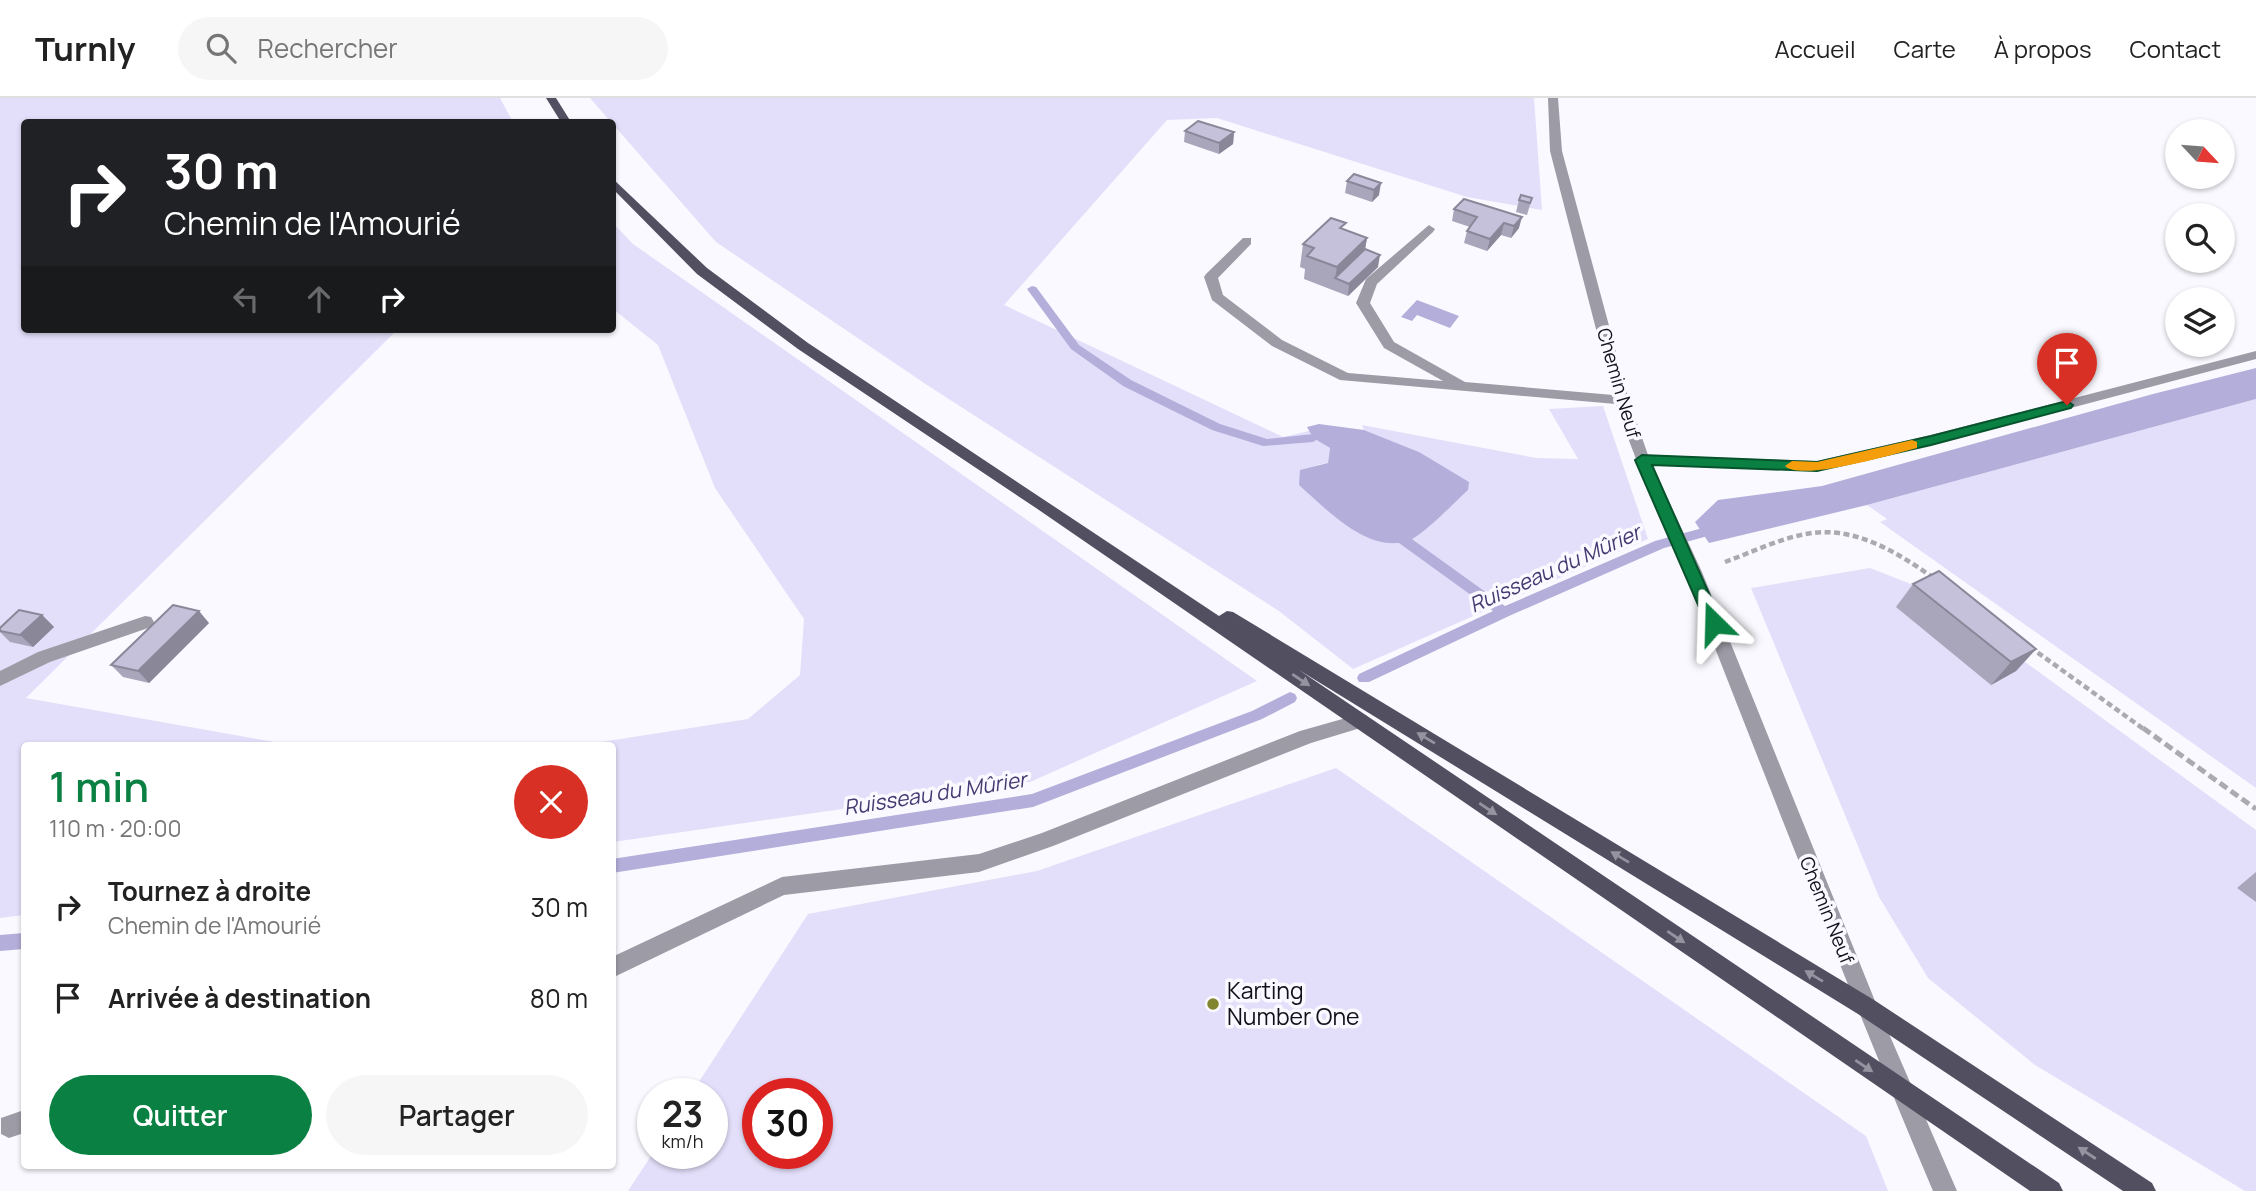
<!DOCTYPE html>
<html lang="fr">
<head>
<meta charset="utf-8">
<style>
	body { margin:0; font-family:Manrope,sans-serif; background:#f6f6f6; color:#222; height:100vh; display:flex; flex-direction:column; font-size:26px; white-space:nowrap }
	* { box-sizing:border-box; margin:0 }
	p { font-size:23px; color:#767676 }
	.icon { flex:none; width:38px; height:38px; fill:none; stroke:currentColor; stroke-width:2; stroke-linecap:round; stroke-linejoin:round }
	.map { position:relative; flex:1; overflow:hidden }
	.sheet { position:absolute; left:21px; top:644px; width:595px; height:427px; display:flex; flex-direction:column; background:#fff; border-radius:7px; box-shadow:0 2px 5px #0004 }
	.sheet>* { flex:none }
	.top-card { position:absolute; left:21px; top:21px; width:595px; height:214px; border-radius:7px; box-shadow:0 2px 5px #0004; background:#202124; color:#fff; overflow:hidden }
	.needle { width:46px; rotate:116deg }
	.controls { position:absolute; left:2165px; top:21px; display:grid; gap:14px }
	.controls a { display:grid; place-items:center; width:70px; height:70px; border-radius:50%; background:#fff; box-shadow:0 2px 5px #0004; font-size:35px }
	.speed { position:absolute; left:637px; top:980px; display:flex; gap:14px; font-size:35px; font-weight:700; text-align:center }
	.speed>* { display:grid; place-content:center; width:91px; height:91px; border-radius:50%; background:#fff; box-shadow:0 2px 5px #0004; line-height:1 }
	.speed small { font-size:18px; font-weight:400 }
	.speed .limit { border:10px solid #d22; background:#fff; color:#111 }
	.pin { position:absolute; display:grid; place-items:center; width:60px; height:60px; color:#fff; margin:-72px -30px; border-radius:50% 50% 50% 0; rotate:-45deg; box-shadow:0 0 7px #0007 }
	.pin .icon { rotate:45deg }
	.me { position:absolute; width:77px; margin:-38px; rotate:338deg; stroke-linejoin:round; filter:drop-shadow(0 0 5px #0008) }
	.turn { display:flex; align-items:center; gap:24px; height:147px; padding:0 28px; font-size:32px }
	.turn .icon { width:91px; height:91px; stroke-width:2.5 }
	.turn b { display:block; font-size:49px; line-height:60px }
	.lanes { display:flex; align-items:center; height:66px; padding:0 28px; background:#0003; justify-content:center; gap:35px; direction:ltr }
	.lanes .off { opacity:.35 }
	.round { display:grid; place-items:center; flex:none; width:74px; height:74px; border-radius:37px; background:#f6f6f6 }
	.head { display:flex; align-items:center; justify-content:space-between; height:119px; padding:0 28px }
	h1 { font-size:42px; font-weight:600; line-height:52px; color:#0b8043 }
	.button { display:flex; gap:14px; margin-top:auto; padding:14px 28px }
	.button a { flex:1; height:80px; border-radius:42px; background:#0b8043; color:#fff; font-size:28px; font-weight:600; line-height:80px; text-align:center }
	.button a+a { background:#f6f6f6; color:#222 }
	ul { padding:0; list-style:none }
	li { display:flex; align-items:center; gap:21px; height:91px; padding:0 28px }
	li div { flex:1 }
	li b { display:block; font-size:26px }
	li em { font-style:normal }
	header { display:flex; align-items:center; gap:42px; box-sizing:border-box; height:98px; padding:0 35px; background:#fff; border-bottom:2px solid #e0e0e0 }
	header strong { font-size:33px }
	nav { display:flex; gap:38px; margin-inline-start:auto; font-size:24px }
	.search { width:490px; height:63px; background:#f6f6f6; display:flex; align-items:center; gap:18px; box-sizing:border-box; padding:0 24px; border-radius:38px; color:#767676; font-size:26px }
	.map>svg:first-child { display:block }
</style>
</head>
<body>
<header>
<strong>Turnly</strong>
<div class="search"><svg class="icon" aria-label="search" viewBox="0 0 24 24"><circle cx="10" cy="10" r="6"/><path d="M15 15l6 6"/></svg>Rechercher</div>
<nav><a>Accueil</a><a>Carte</a><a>À propos</a><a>Contact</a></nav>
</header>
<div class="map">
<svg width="2256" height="1093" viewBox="0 0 2256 1093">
	<rect width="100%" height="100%" fill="#faf9ff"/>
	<g fill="#e3dffa" fill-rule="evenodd">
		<polygon points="0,0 500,0 513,24 24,24 24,231 398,231 26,600 291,647 24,648 24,817 0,820"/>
		<polygon points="590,0 1534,0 1542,112 1467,99 1217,20 1167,22 1004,207 1283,339 1309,333 1313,340 1330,350 1328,365 1311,368 1419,354 1364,332 1362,327 1536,360 1578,361 1549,311 1603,308 1648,441 1353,571 1279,513 927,287 716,144"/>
		<polygon points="613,125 633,146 1257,583 1030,684 613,744 612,648 582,647 748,621 800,577 804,521 715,390 658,247 613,211"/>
		<polygon points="2256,301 2256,690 1880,424 1887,421 1867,407"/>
		<polygon points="1870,470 1926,492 2256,732 2256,1093 2245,1093 2035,967 1928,880 1879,799 1751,490"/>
		<path d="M 1336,670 L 1866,1038 L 1888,1093 L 628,1093 L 653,1055 L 712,1055 L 712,996 L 691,996 L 808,816 L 1037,773 ZM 758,996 L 817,996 L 817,1055 L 758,1055 Z"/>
	</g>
	<g fill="#b4aeda">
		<polygon points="1417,202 1459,218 1450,230 1417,217 1412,223 1401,219"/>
		<polygon points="2256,270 2256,301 1867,407 1709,445 1695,424 1718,402 1822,388 2153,296"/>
		<path d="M 1319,326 L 1364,332 L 1419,354 L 1469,384 L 1468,392 C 1456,403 1423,437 1410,442 C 1370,458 1326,411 1299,387 L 1300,372 L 1328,365 L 1330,350 L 1313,340 L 1307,329 Z"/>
	</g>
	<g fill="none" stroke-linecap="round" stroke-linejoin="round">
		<g fill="#b4aeda" fill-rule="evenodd">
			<polygon points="1032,188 1036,189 1079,247 1131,282 1220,326 1267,341 1313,336 1319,340 1313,344 1263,348 1212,332 1123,288 1071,251 1027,191"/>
			<polygon points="1721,425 1727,430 1726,433 1664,450 1509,518 1369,584 1359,584 1357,580 1359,576 1493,513 1399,445 1397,442 1399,439 1409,439 1505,508 1655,443"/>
			<polygon points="1290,594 1295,596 1297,600 1295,604 1262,621 1033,709 612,775 612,761 1032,696 1252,613"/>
			<polygon points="24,835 24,851 0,853 0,837"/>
		</g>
		<g stroke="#abaab1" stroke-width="4.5" stroke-dasharray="6 3.5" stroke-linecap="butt">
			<path d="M 1725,464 C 1753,454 1782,439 1812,435 C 1857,429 1900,456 1935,481"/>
			<polyline points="2030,549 2145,632"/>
		</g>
		<polyline stroke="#abaab1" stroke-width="5" stroke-dasharray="9 4.5" stroke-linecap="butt" points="2143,630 2256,711"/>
		<g fill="#9d9ba6" fill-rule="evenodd">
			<path d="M 1548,0 L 1558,0 L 1562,53 L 1629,302 L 1648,357 L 1817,363 L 1931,337 L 2256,253 L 2256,261 L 1931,347 L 1817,373 L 1652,367 L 1702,474 L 1877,908 L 1957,1093 L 1933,1093 C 1854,906 1780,716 1706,527 C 1677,453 1641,382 1616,306 L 1340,282 L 1272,248 L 1212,202 L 1204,179 L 1206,176 L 1243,140 L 1251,140 L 1251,146 L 1218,180 L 1223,197 L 1282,242 L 1348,275 L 1443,283 L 1384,250 L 1356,205 L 1366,181 L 1429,127 L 1435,131 L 1433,134 L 1377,186 L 1370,205 L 1394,244 L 1465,284 L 1613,297 L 1550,53 Z"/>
			<polygon points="145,518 151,519 154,524 151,529 50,564 0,588 0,573 38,554"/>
			<polygon points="1360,616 1367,618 1369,623 1367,628 1311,645 1053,748 979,774 784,797 612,880 612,859 782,779 979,756 1042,735 1300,633"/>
			<polygon points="24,1012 24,1035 9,1040 1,1036 1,1020"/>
		</g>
		<g fill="#524f61" fill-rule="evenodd">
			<polygon points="546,0 556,0 571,24 561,24"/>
			<polygon points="612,80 707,170 808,245 1219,518 1227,513 1233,514 1874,902 2152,1085 2156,1093 2123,1093 1858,916 1299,572 2059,1085 2063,1093 2030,1093 1036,410 798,251 697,176 612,90"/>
		</g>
	</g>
	<g fill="#a9a6bb">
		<polygon points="1185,33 1234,34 1233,46 1219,56 1184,44"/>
		<polygon points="1354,76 1379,97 1372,104 1345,95 1347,83"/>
		<polygon points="1532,100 1527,117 1516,114 1519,102"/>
		<polygon points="1464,101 1519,130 1511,140 1501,137 1487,153 1464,145 1467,133 1470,129 1452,123 1454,111"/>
		<polygon points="1345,132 1367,140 1365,151 1378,169 1348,198 1304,181 1305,171 1300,169 1303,146"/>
		<polygon points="1913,486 2036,551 2016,573 1991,587 1896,509"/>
		<polygon points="42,517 54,529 33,549 10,544 0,534 0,530"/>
		<polygon points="209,525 149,585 123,579 111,567"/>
		<polygon points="2256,774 2256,804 2237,790"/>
	</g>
	<g fill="#8a8799">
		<polygon points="1234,34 1233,46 1219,56 1219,45"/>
		<polygon points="1381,85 1379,97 1372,104 1374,92"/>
		<polygon points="1522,119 1519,130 1511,140 1514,128"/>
		<polygon points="1504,125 1501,137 1487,153 1490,141"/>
		<polygon points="1367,140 1363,163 1335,180 1337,169"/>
		<polygon points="1380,157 1378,169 1348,198 1349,186"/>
		<polygon points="199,513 209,525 149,585 138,573"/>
		<polygon points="42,517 54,529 33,549 20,537"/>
		<polygon points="2036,551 2016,573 1991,587 2011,564"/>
	</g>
	<g fill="#c5c1da" stroke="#8a8799" stroke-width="2">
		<polygon points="1198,23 1234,34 1219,45 1185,33"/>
		<polygon points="1354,76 1381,85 1374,92 1347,83"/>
		<polygon points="1521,97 1532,100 1530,105 1519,102"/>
		<polygon points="1464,101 1522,119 1514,128 1504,125 1490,141 1467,133 1477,119 1454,111"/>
		<polygon points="1331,120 1346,125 1340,130 1367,140 1337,169 1307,158 1314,150 1303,146"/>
		<polygon points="1365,151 1380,157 1349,186 1335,180"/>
		<polygon points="1939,473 2036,551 2011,564 1913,486"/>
		<polygon points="173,507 199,513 138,573 111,567"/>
		<polygon points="19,512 42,517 20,537 0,533 0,530"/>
	</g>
	<defs><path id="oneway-solid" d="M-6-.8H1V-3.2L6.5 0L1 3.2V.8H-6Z" transform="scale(1.75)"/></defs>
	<g fill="#9593a0">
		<use href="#oneway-solid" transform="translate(1301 582) rotate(34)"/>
		<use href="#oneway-solid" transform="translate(1426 640) rotate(-149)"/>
		<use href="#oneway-solid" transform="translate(1488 711) rotate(34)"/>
		<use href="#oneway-solid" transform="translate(1620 759) rotate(-149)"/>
		<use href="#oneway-solid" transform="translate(1676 839) rotate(34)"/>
		<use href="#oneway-solid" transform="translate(1814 878) rotate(-149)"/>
		<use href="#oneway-solid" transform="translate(1864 968) rotate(34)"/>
		<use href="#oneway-solid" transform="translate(2087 1055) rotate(-147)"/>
	</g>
	<polygon fill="#0b8043" stroke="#07532c" stroke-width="2" points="2067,303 2073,307 2071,310 1931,347 1817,373 1652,367 1722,525 1714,531 1706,525 1635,362 1642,357 1817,364 1931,338"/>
	<path fill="#f59e0b" d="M 1912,342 L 1917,344 L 1917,350 C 1894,356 1801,384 1785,368 L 1792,363 L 1817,364 Z"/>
	<circle fill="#828530" stroke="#faf9ff" stroke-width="2.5" cx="1213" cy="906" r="7"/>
	<g text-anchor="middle" stroke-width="7" stroke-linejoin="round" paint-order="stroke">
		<g font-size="19" fill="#121019" stroke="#faf9ff">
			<text transform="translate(1619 285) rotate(74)" y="7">Chemin Neuf</text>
			<text transform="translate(1827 812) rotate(68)" y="7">Chemin Neuf</text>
		</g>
		<g font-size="21" font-style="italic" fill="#453971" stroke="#faf9ff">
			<text transform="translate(1555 471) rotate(-24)" y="7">Ruisseau du Mûrier</text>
			<text transform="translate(935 696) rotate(-9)" y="7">Ruisseau du Mûrier</text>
		</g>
		<g font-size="23" fill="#121019" stroke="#faf9ff" text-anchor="start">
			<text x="1227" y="901">Karting<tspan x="1227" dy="26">Number One</tspan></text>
		</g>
	</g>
</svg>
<div class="controls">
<a><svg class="needle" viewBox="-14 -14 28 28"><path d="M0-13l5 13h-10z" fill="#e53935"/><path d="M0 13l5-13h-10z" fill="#767676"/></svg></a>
<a><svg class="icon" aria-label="search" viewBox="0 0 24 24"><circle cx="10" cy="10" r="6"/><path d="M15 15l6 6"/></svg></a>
<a><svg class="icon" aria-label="layers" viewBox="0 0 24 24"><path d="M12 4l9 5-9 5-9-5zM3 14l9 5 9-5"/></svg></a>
</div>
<div class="speed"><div>23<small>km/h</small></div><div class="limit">30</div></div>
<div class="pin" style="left:2067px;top:307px;background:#d93025"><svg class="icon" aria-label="arrive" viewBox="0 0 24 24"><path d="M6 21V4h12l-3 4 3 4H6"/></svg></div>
<svg class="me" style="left:1714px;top:525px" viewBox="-20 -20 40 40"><path d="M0-17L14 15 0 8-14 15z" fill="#0b8043" stroke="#fff" stroke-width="4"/></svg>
<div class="top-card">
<div class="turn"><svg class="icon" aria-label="right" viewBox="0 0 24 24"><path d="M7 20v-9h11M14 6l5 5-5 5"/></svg><div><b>30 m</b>Chemin de l'Amourié</div></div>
<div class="lanes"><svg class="icon off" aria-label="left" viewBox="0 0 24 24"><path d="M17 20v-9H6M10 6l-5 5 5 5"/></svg><svg class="icon off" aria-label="ahead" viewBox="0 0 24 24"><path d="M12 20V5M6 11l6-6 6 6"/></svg><svg class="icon" aria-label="right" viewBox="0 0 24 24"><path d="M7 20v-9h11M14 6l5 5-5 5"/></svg></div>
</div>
<section class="sheet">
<div class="head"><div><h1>1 min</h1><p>110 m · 20:00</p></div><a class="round" style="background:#d93025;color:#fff"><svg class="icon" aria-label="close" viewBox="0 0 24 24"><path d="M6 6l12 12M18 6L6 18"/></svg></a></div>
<ul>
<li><svg class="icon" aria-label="right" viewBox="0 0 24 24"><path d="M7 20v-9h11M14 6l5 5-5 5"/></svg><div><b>Tournez à droite</b><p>Chemin de l'Amourié</p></div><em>30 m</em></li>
<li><svg class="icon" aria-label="arrive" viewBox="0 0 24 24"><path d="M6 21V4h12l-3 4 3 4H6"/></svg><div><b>Arrivée à destination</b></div><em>80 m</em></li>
</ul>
<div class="button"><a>Quitter</a><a>Partager</a></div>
</section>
</div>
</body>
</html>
